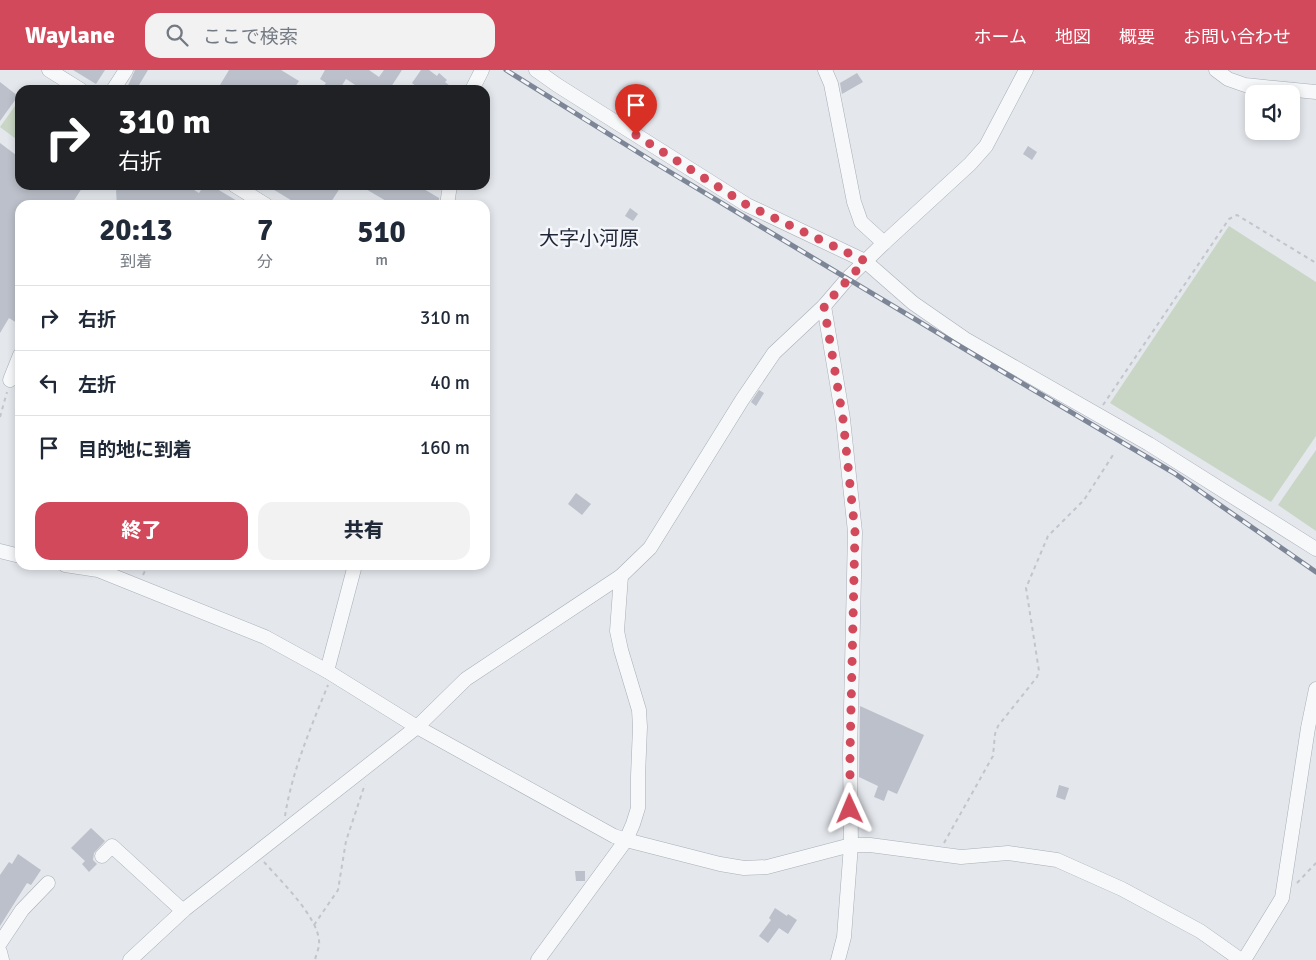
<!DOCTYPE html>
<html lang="ja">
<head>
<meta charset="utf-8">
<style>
	body { margin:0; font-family:Signika,"Noto Sans JP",sans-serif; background:#f2f2f3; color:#1f2937; height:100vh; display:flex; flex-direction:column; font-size:19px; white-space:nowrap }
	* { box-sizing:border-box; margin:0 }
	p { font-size:16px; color:#747a83 }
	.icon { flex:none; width:28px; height:28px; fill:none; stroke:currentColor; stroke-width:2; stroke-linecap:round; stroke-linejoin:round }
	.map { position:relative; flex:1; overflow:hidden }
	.side { position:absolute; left:15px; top:130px; width:475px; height:370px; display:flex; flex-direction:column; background:#fff; border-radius:15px; box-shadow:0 2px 8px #0003 }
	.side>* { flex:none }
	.banner { position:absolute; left:15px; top:15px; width:475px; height:105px; border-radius:15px; box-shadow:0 2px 8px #0003; background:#202124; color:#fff; overflow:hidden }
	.fabs { position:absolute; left:1245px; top:15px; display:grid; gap:10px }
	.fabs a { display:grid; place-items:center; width:55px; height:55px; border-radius:10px; background:#fff; box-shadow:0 2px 8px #0003; font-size:25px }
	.pin { position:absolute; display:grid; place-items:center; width:42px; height:42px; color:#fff; margin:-51px -21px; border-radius:50% 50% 50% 0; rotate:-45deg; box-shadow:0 0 5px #0007 }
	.pin .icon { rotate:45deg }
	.me { position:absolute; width:55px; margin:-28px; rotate:359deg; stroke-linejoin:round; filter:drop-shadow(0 0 4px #0008) }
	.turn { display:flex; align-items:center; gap:18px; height:105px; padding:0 20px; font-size:22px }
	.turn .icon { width:65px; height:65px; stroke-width:2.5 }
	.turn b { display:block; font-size:35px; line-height:42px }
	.eta { display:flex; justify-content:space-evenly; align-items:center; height:85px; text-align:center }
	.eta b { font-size:30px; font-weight:800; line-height:35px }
	.cta { display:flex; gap:10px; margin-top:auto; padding:10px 20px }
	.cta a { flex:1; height:58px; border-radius:15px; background:#d1495b; color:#fff; font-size:20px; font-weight:800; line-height:58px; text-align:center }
	.cta a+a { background:#f2f2f3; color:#1f2937 }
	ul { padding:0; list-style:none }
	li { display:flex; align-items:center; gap:15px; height:65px; padding:0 20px; border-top:1px solid #e0e1e3 }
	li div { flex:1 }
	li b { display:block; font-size:19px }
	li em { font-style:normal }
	header { display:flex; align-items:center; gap:30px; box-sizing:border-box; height:70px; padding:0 25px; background:#d1495b; color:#fff }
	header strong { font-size:24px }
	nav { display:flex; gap:28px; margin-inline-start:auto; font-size:18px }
	.search { width:350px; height:45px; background:#f2f2f3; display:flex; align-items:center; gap:12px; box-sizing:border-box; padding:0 18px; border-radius:15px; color:#747a83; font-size:19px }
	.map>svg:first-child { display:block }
</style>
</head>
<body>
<header>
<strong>Waylane</strong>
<div class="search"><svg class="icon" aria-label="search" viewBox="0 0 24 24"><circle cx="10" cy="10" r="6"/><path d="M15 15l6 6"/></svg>ここで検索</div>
<nav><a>ホーム</a><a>地図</a><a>概要</a><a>お問い合わせ</a></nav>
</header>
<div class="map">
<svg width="1316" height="890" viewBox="0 0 1316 890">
	<rect width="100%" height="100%" fill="#e4e7ec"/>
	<g fill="#c9d6c5">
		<polygon points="20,29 20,72 0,57"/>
		<polygon points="1229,156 1316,212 1316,366 1271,432 1110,333"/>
		<polygon points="1316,380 1316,461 1278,435"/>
	</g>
	<g fill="#bbc0ca">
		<polygon points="73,0 105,0 96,14"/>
		<polygon points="135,0 148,0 136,20 126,20"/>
		<polygon points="229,0 281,0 299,11 293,20 217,20"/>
		<polygon points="325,0 369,0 379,7 384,0 402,0 389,20 363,20 346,9 339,20 321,20 326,13 320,9"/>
		<polygon points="421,0 429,0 437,6 439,3 447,10 445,12 455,20 421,20 412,13"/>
		<polygon points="857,3 863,12 842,24 840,13"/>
		<polygon points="0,12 18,26 0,51"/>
		<polygon points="0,73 20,88 20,115 84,115 71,135 20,135 20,255 9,248 0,263"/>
		<polygon points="1028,76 1037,82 1032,90 1023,84"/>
		<polygon points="119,115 186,115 199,123 203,117 210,120 212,116 244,135 117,135 116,121"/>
		<polygon points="266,115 342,115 329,135 299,135"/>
		<polygon points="359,115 417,115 439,128 439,131 436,135 393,135"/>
		<polygon points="630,138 638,144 633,151 625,146"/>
		<polygon points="759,320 764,323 756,336 751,332"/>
		<polygon points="576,423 591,434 582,445 568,434"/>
		<polygon points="860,636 924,665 897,724 888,720 884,731 874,727 878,716 859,707"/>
		<polygon points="1059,715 1069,718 1065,730 1056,727"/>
		<polygon points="91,758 105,771 94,783 93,790 97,794 89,802 82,794 85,791 71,778"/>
		<polygon points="18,784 41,800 31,815 27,813 0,856 0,805 9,792 12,794"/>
		<polygon points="575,801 585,801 585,811 576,811"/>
		<polygon points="775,838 787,846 788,844 797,850 788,864 779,858 768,873 759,866 771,850 769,848"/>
	</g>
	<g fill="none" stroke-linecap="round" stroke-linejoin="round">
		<g stroke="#a9aeb7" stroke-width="15">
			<g id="minor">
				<polyline points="49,0 81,20"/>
				<polyline points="536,0 557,15 747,135 865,191 913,233 965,269 1149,374 1316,479"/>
				<polyline points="825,0 831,14 854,132 861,152 884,173"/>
				<polyline points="1216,0 1228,9 1245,15 1316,22"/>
				<polyline points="113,20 126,0"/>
				<polyline points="472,20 482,0"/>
				<polyline points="234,115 266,135"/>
				<polyline points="447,135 450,115"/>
				<polyline points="824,236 843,349 855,462 850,684 851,775 844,867 838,890"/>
				<polyline points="10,310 20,285"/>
				<polyline points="0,481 20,486"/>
				<polyline points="65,495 98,500 265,567 327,601 417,657 614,766 626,770 720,794 744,798 767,797 851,775 870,775 961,787 1008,783 1057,790 1122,819 1200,861 1241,890"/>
				<polyline points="327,601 355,495"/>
				<polyline points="102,786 112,776 183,841"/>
				<polyline points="0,873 22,840 48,813"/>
				<polyline points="0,882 2,890"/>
				<polyline points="130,890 185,839 417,657 466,609 621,506 650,478 742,330 774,283 824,236 848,208 884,173 970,94 986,76 1026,0"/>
				<polyline points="538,890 626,770 633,754 638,738 638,706 640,657 639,640 621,580 617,561 621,506"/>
				<polyline points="1244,890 1282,828 1308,658 1316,619"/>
			</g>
		</g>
		<g stroke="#c2c5cb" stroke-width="2" stroke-dasharray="4 4" stroke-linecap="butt">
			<polyline points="1103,335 1229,149 1237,145 1316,193"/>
			<polyline points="0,347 7,322"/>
			<polyline points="143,505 148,495"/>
			<path d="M 285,746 C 292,701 311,657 328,615"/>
			<polyline points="944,773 993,686 995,664 998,656 1037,607 1039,601 1026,518 1048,466 1084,430 1113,385"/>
			<path d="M 264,792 C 280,810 318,847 319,871 C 320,877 316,884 315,890"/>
			<polyline points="1297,813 1316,793"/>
			<polyline points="314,855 338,820 346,771 365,714"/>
		</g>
		<use href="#minor" stroke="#f7f8fa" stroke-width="14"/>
		<g stroke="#7d8696" stroke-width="5">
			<polyline id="rail" points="506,0 660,96 993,296 1174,403 1316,502"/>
		</g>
		<use href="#rail" stroke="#f4f6f9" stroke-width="3" stroke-dasharray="9" stroke-linecap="butt"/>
	</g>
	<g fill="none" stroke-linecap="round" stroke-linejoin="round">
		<polyline stroke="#d1495b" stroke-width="9" stroke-dasharray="0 16.2" points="636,65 747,135 865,191 824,236 843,349 855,462 850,684 850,739"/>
	</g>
	<g text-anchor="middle" stroke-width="5" stroke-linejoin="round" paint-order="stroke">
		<g font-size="20" fill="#1d2536" stroke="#f4f6f9">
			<text x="589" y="175">大字小河原</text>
		</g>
	</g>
</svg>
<div class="fabs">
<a><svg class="icon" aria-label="sound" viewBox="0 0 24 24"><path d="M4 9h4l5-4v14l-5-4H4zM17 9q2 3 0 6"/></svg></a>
</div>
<div class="pin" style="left:636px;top:65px;background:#d93025"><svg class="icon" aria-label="arrive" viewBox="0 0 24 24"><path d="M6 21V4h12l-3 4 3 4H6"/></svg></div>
<svg class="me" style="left:850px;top:739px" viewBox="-20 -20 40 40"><path d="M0-17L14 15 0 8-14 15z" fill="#d1495b" stroke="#fff" stroke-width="4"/></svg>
<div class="banner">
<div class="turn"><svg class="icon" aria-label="right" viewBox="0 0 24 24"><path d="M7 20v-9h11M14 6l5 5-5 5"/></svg><div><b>310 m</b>右折</div></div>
</div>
<section class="side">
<div class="eta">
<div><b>20:13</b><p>到着</p></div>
<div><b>7</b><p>分</p></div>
<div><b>510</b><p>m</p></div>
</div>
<ul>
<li><svg class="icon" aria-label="right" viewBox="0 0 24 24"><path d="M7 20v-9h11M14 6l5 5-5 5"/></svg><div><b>右折</b></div><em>310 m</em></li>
<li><svg class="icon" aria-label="left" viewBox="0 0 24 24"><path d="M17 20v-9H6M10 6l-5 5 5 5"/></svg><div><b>左折</b></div><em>40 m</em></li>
<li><svg class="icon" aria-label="arrive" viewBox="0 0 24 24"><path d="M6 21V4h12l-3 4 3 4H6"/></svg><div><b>目的地に到着</b></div><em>160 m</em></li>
</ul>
<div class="cta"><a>終了</a><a>共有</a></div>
</section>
</div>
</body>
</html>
